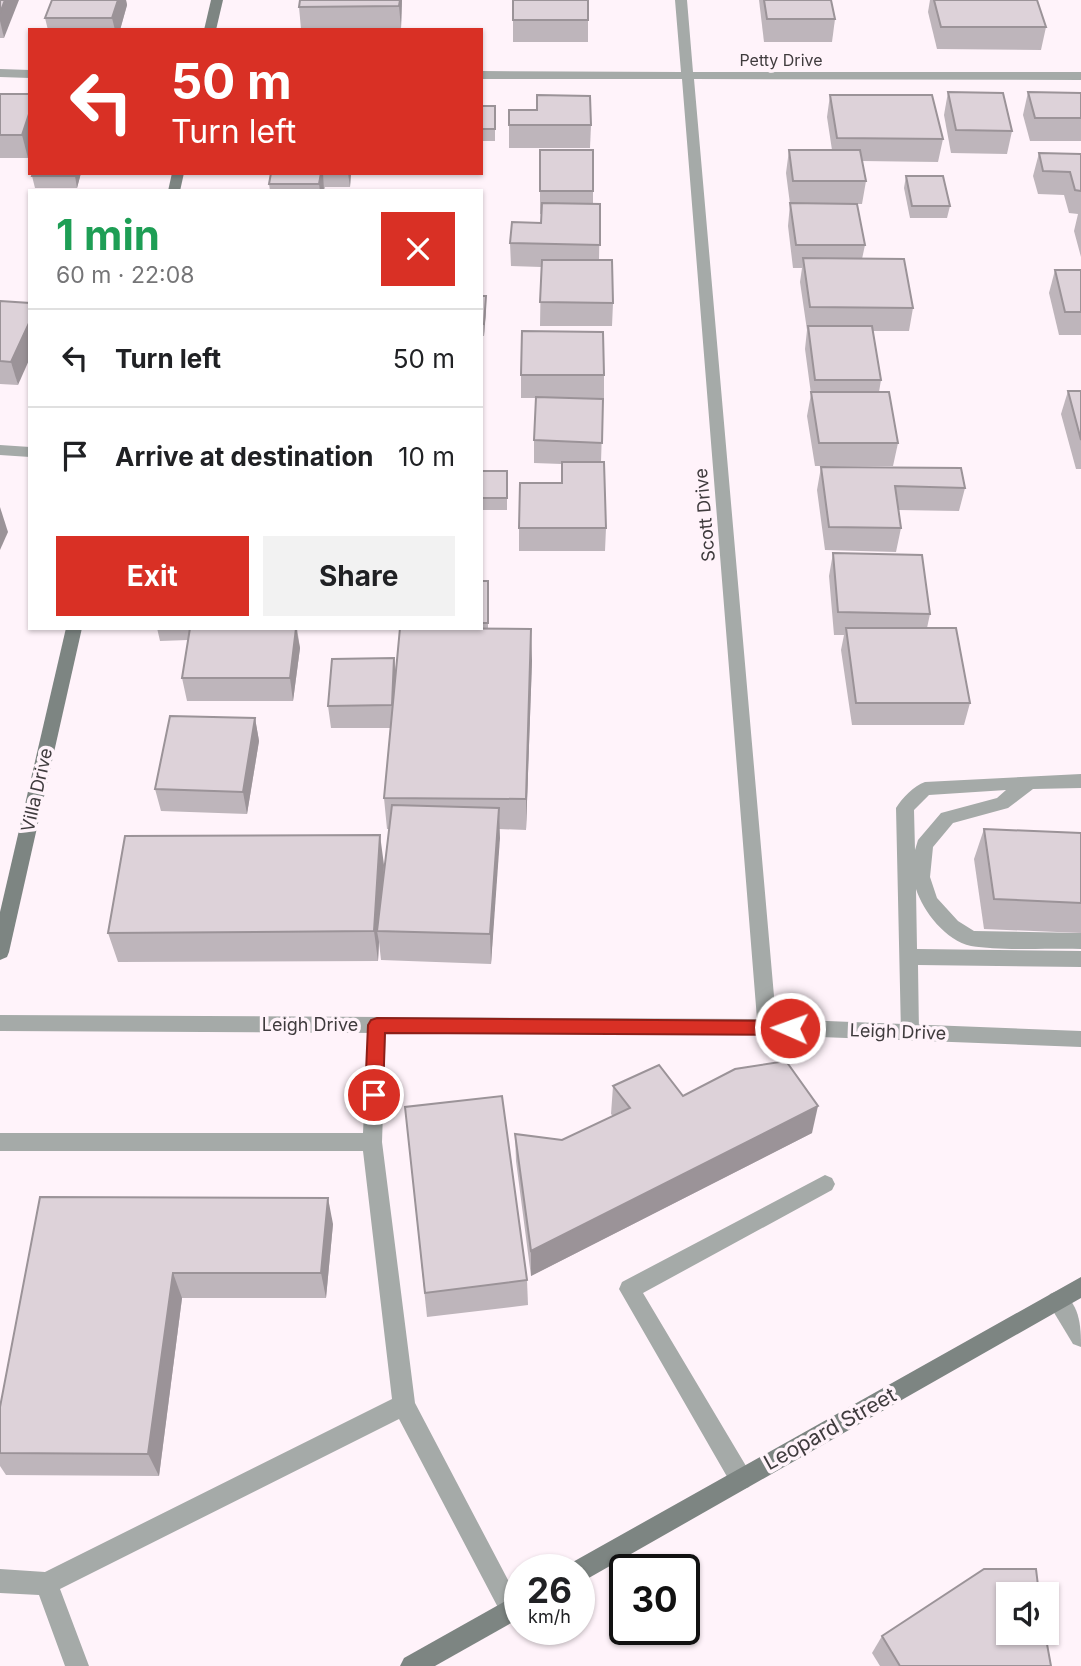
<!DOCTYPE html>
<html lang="en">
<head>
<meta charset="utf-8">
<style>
	body { margin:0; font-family:Inter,sans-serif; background:#f2f2f2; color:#202124; height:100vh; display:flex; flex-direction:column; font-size:26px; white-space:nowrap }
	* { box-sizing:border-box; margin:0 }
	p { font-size:23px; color:#757577 }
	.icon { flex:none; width:38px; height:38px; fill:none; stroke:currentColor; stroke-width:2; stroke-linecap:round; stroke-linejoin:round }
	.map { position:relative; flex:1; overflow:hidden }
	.details { position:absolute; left:28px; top:189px; width:455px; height:441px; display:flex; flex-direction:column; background:#fff; border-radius:0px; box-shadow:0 2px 5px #0004 }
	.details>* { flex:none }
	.hud { position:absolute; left:28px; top:28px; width:455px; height:147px; border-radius:0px; box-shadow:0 2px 5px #0004; background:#d93025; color:#fff; overflow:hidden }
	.tools { position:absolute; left:996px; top:1582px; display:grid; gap:14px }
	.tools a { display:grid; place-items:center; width:63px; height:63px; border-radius:0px; background:#fff; box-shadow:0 2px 5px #0004; font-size:35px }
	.speed { position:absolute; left:504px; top:1554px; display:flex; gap:14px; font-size:35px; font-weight:700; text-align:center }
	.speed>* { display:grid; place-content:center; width:91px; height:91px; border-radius:50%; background:#fff; box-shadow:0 2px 5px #0004; line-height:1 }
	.speed small { font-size:18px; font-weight:400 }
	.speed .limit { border:4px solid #111; border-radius:10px; background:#fff; color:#111 }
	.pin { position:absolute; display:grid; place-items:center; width:60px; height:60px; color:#fff; margin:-30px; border:4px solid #fff; border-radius:50%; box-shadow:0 2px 7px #0007 }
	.me { position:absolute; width:77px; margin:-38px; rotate:272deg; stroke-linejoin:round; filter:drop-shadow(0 0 5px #0008) }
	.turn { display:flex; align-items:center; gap:24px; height:147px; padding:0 28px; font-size:32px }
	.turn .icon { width:91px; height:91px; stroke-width:2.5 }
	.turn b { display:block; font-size:49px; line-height:60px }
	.round { display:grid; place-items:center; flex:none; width:74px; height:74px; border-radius:0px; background:#f2f2f2 }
	.overview { display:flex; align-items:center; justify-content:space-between; height:119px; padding:0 28px }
	h1 { font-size:42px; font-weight:700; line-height:52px; color:#1e9e55 }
	.button { display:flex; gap:14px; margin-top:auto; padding:14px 28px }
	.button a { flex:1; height:80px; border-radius:0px; background:#d93025; color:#fff; font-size:28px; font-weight:700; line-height:80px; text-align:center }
	.button a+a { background:#f2f2f2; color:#202124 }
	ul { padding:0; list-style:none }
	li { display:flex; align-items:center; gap:21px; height:98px; padding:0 28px; border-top:2px solid #e0e0e0 }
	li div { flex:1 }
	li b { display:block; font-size:26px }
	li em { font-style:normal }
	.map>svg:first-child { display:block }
</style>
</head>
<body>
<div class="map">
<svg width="1081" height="1666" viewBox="0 0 1081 1666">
	<rect width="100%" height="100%" fill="#fff3fa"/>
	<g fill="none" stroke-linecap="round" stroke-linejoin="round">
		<g fill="#a5aaa8" fill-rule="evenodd">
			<path d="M 1081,774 L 1081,788 L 1033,789 L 1008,808 L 953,823 L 933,847 L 930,877 L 937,898 L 958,921 L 974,931 L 1081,933 L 1081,949 C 1049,948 1001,951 971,946 C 946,941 923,911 916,889 L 917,949 L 1081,951 L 1081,967 L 918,965 L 919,1033 L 917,1039 L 910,1041 L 903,1039 L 901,1033 L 896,808 C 902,798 914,786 925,782 ZM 1006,790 L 997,798 L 941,813 L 918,840 L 915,850 L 914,810 L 929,795 Z"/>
			<polygon points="377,1017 384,1019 386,1025 382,1142 415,1403 519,1601 519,1617 511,1621 503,1617 399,1419 60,1589 89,1666 65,1666 39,1595 0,1593 0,1569 45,1572 392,1399 363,1151 0,1151 0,1133 363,1133 368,1025 370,1019"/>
			<polygon points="825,1175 832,1178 835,1184 832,1190 643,1293 749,1471 752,1479 749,1487 741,1490 733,1487 619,1289 622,1282"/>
			<path d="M 1057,1291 C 1080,1300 1081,1326 1081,1347 L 1073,1344 L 1047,1301 L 1050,1294 Z"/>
		</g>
		<g fill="#a5aaa8" fill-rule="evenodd">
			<polygon points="675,0 687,0 693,72 1081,72 1081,80 694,79 776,1019 1081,1031 1081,1047 767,1035 0,1031 0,1015 757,1019 682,79 481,79 481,71 681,72"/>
			<polygon points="0,69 30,70 30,78 0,77"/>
			<polygon points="0,445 30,447 30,457 0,455"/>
		</g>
		<g fill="#7d8582" fill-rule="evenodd">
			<polygon points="211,0 223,0 216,30 204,30"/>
			<polygon points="172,173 184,173 180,191 168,191"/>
			<polygon points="66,628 82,628 9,952 7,957 0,960 0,912"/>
			<polygon points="1081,1277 1081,1298 587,1579 579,1582 579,1570 568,1570 571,1563"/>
			<polygon points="520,1593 520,1618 435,1666 400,1666 404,1658"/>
		</g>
	</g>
	<g fill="#beb5bb">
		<polygon points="0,0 4,38 0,38"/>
		<polygon points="118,0 126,0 127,5 120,30 48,30 45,18"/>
		<polygon points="402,0 401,28 301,29 299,7"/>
		<polygon points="759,0 831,0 835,19 832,42 764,42"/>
		<polygon points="930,0 1037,0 1046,27 1041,50 937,49 928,12"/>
		<rect x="513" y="20" width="75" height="22"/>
		<polygon points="948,92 1012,131 1007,154 951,153 944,115"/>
		<polygon points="1028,92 1081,93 1081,141 1030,141 1023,115"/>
		<polygon points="0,94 30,94 28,158 0,158"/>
		<polygon points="830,95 943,139 938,162 862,161 866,181 862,204 857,204 865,245 862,259 913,308 909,331 873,331 881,380 879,392 898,443 893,466 815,466 807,416 811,394 805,349 807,330 800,282 802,268 793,268 788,226 790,204 786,173 789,150 832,150 827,117"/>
		<rect x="481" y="106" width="14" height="35"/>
		<polygon points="537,110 591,125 590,148 509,148 509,125"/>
		<polygon points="540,150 593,191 593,204 600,204 599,260 613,303 612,326 540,326 541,267 511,266 510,243 541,223 542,214 540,214"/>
		<polygon points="1039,153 1081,154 1081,257 1074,231 1078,214 1069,213 1064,195 1038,194 1033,176"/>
		<polygon points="33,173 81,173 77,188 35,188 32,176"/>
		<polygon points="271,173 351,173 350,187 325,187 324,191 270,191 269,184"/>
		<polygon points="906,176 950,206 947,218 910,218 904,188"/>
		<polygon points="1055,270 1081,270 1081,335 1059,335 1049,293"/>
		<polygon points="481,296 486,296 486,308 484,336 481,336"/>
		<polygon points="0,301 18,385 0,384"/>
		<polygon points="521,375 604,375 604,399 583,399 603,399 601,462 606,528 605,551 519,551 519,528 562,483 562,464 534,463 534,440 536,398 521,398"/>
		<polygon points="1068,391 1081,391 1081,469 1076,469 1061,414"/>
		<polygon points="821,467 965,488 959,511 898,510 901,528 896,552 825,550 817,490"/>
		<rect x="481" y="471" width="26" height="39"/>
		<polygon points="833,553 930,614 927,628 970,703 964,725 852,725 841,650 844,635 834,635 829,576"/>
		<polygon points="481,581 488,581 488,628 532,661 526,830 499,829 491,964 381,960 379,942 378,961 118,962 108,933 384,865 382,890 389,829 387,829 384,798 391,728 331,728 328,706 394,658 396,672 481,628"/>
		<polygon points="157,628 297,628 300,648 293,701 187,701 182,678 188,640 160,641"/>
		<polygon points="255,718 259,741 247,814 161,811 155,789"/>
		<polygon points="984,829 1081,833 1081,933 984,929 974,859"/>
		<polygon points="613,1086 683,1096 812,1133 531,1276 516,1161 515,1134 562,1140 613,1116 611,1114"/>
		<polygon points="405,1107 527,1280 528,1305 427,1317"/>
		<polygon points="40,1197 333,1224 326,1298 182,1298 159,1476 6,1475 0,1466 0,1407"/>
		<polygon points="882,1636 1051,1666 880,1666 872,1653"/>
	</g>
	<g fill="#9b9398">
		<polygon points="5,0 19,0 4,38 0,21 0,13"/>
		<polygon points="118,0 126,0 127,5 120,30 115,30 112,18"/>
		<polygon points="400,0 402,0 401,28 399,6"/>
		<polygon points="30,111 30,151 28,158 22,135"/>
		<polygon points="76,173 81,173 77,188 75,176"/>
		<polygon points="321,173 323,173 324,191 320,191 319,184"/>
		<polygon points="348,173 351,173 350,187"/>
		<polygon points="486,296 486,308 484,336 484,324"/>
		<polygon points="30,321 30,358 18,385 11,362"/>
		<polygon points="0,507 8,532 0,550"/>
		<polygon points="296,628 300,648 293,701 290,678"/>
		<polygon points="531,629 532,661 526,830 526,799"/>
		<polygon points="394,658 396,681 394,728 392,705"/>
		<polygon points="255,718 259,741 247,814 243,792"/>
		<polygon points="499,808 500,838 491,964 490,934"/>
		<polygon points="380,835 384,865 380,931 377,931 379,942 378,961 374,931"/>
		<polygon points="818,1106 812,1133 531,1276 531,1251"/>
		<polygon points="328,1198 333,1224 326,1298 321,1273"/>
		<polygon points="173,1273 182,1298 159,1476 148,1454"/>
	</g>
	<g fill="#ddd2d9" stroke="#9b9398" stroke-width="2">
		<polygon points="0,0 5,0 0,13"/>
		<polygon points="52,0 118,0 112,18 45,18"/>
		<polygon points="300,0 400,0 399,6 299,7"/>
		<rect x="513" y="0" width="75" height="20"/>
		<polygon points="764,0 831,0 835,19 767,19"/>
		<polygon points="934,0 1037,0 1046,27 941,27"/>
		<polygon points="948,92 1003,93 1012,131 956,130"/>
		<polygon points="1028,92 1081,93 1081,118 1035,118"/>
		<polygon points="0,94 30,94 30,111 22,135 0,135"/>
		<polygon points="537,95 590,96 591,125 509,125 509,110 537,110"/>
		<polygon points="830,95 932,95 943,139 837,138"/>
		<rect x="481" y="106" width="14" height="23"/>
		<rect x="540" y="150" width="53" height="41"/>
		<polygon points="789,150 860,150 866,181 793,181"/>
		<polygon points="1039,153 1081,154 1081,191 1075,190 1070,172 1043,171"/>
		<polygon points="33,173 76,173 75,176 32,176"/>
		<polygon points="271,173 321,173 319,184 269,184"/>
		<polygon points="906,176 943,176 950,206 912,206"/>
		<polygon points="542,203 600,204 600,245 510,243 512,222 541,223"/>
		<polygon points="790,203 857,204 865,245 796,245"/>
		<polygon points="803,258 904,259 913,308 810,307"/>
		<polygon points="542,260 612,260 613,303 540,302"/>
		<polygon points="1055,270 1081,270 1081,312 1065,312"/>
		<polygon points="481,296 486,296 484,324 481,324"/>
		<polygon points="0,301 30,303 30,321 11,362 0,361"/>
		<polygon points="808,326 872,326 881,380 815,380"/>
		<polygon points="522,331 603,332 604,375 521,375"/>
		<polygon points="1068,391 1081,391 1081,440"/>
		<polygon points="811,392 889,392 898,443 819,443"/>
		<polygon points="536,397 603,399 602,443 534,440"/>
		<polygon points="562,462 604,462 606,528 519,528 520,483 562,483"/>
		<polygon points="821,467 961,468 965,488 895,486 901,528 829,527"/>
		<rect x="481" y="471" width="26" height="27"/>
		<polygon points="833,553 922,555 930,614 838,612"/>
		<rect x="481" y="581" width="7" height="42"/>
		<polygon points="190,628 296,628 290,678 182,678"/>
		<polygon points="400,628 531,629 526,799 384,798"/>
		<polygon points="846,628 956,628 970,703 856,703"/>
		<polygon points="394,658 392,705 328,706 332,659"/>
		<polygon points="170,716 255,718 243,792 155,789"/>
		<polygon points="392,805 499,808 490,934 377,931"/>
		<polygon points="984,829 1081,833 1081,903 994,899"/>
		<polygon points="380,835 374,931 108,933 125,836"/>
		<polygon points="786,1061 818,1106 531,1251 515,1134 562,1140 630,1108 613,1086 659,1065 683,1096 735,1069"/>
		<polygon points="502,1096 527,1280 425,1293 405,1107"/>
		<polygon points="40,1197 328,1198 321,1273 173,1273 148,1454 0,1453 0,1407"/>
		<polygon points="984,1569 1036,1569 1039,1594 1008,1594 1008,1633 1045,1633 1051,1666 900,1666 882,1636"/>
	</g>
	<polygon fill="#d93025" stroke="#8d1f18" stroke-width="2" points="377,1018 790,1021 797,1023 799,1028 797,1033 790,1035 385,1033 383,1095 380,1101 374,1103 368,1101 365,1095 368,1025 371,1020"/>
	<g text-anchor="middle" stroke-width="7" stroke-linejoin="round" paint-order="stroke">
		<g font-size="16" fill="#3f3b3d" stroke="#fff3fa">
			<text x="781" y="66">Petty Drive</text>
		</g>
		<g font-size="18" fill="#3f3b3d" stroke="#fff3fa">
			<text transform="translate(705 515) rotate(-95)" y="6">Scott Drive</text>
			<text transform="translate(37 790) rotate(-77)" y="6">Villa Drive</text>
			<text x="310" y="1031">Leigh Drive</text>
			<text transform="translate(898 1032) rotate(2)" y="6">Leigh Drive</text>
		</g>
		<g font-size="21" fill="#3f3b3d" stroke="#fff3fa">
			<text transform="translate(830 1429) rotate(-29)" y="7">Leopard Street</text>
		</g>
	</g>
</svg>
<div class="tools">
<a><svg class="icon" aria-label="sound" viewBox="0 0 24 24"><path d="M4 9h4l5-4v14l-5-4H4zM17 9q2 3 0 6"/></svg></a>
</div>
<div class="speed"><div>26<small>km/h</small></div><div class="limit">30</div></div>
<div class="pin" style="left:374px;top:1095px;background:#d93025"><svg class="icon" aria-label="arrive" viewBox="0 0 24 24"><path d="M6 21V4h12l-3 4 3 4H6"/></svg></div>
<svg class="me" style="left:790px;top:1028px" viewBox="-20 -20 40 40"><circle r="17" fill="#d93025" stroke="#fff" stroke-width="3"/><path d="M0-11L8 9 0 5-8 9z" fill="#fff"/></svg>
<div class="hud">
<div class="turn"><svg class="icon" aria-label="left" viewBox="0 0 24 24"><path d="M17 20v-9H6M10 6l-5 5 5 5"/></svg><div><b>50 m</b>Turn left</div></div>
</div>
<section class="details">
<div class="overview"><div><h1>1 min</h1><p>60 m · 22:08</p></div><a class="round" style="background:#d93025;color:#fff"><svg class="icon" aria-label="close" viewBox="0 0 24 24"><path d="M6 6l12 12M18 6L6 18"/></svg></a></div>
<ul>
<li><svg class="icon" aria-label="left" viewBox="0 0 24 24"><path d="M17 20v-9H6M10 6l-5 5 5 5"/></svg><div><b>Turn left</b></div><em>50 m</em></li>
<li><svg class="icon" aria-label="arrive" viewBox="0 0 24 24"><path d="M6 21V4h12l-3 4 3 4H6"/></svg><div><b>Arrive at destination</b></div><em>10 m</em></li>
</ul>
<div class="button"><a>Exit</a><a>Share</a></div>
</section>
</div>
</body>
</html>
